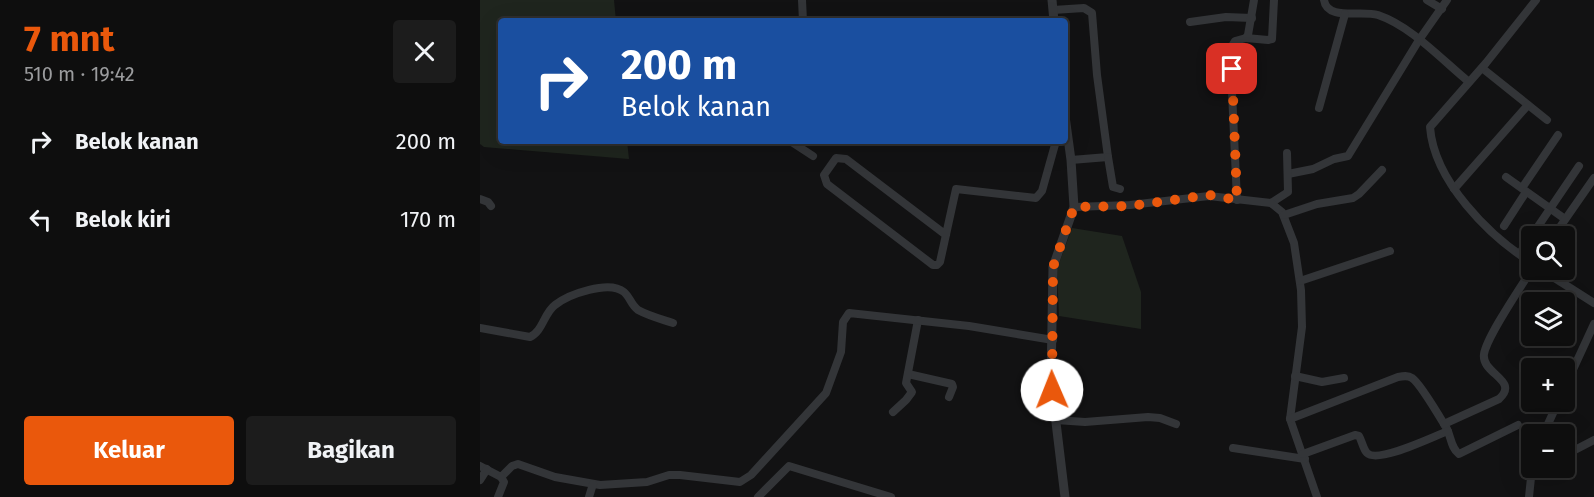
<!DOCTYPE html>
<html lang="id">
<head>
<meta charset="utf-8">
<style>
	body { margin:0; font-family:"Fira Sans",sans-serif; background:#1c1c1c; color:#f1f3f6; height:100vh; display:flex; flex-direction:column; font-size:22px; white-space:nowrap }
	* { box-sizing:border-box; margin:0 }
	p { font-size:20px; color:#9b9c9e }
	.icon { flex:none; width:33px; height:33px; fill:none; stroke:currentColor; stroke-width:2; stroke-linecap:round; stroke-linejoin:round }
	.map { position:relative; flex:1; overflow:hidden }
	.sheet { display:flex; flex-direction:column; background:#0e0e0e; width:480px }
	.sheet>* { flex:none }
	.top-card { position:absolute; left:18px; top:18px; width:570px; height:126px; border-radius:6px; box-shadow:0 6px 24px #0002,0 0 0 2px #2e2e2e; background:#1a4fa0; color:#fff; overflow:hidden }
	.controls { position:absolute; left:1041px; top:226px; display:grid; gap:12px }
	.controls a { display:grid; place-items:center; width:54px; height:54px; border-radius:6px; background:#0e0e0e; box-shadow:0 6px 24px #0002,0 0 0 2px #2e2e2e; font-size:30px }
	.pin { position:absolute; display:grid; place-items:center; width:51px; height:51px; color:#fff; margin:-26px; border-radius:12px; box-shadow:0 3px 9px #0006 }
	.me { position:absolute; width:66px; margin:-33px; rotate:359deg; stroke-linejoin:round; filter:drop-shadow(0 0 4px #0008) }
	.turn { display:flex; align-items:center; gap:21px; height:126px; padding:0 24px; font-size:27px }
	.turn .icon { width:78px; height:78px; stroke-width:2.5 }
	.turn b { display:block; font-size:42px; line-height:51px }
	.round { display:grid; place-items:center; flex:none; width:63px; height:63px; border-radius:6px; background:#1c1c1c }
	.summary { display:flex; align-items:center; justify-content:space-between; height:102px; padding:0 24px }
	h1 { font-size:36px; font-weight:700; line-height:45px; color:#ea580c }
	.primary-button { display:flex; gap:12px; margin-top:auto; padding:12px 24px }
	.primary-button a { flex:1; height:69px; border-radius:6px; background:#ea580c; color:#fff; font-size:24px; font-weight:700; line-height:69px; text-align:center }
	.primary-button a+a { background:#1c1c1c; color:#f1f3f6 }
	ul { padding:0; list-style:none }
	li { display:flex; align-items:center; gap:18px; height:78px; padding:0 24px }
	li div { flex:1 }
	li b { display:block; font-size:22px }
	li em { font-style:normal }
	main { display:flex; flex:1; min-height:0 }
	.map>svg:first-child { display:block }
</style>
</head>
<body>
<main>
<section class="sheet">
<div class="summary"><div><h1>7 mnt</h1><p>510 m · 19:42</p></div><a class="round"><svg class="icon" aria-label="close" viewBox="0 0 24 24"><path d="M6 6l12 12M18 6L6 18"/></svg></a></div>
<ul>
<li><svg class="icon" aria-label="right" viewBox="0 0 24 24"><path d="M7 20v-9h11M14 6l5 5-5 5"/></svg><div><b>Belok kanan</b></div><em>200 m</em></li>
<li><svg class="icon" aria-label="left" viewBox="0 0 24 24"><path d="M17 20v-9H6M10 6l-5 5 5 5"/></svg><div><b>Belok kiri</b></div><em>170 m</em></li>
</ul>
<div class="primary-button"><a>Keluar</a><a>Bagikan</a></div>
</section>
<div class="map">
<svg width="1114" height="497" viewBox="0 0 1114 497">
	<rect width="100%" height="100%" fill="#121213"/>
	<g fill="#1f251e">
		<polygon points="0,0 134,0 136,21 21,21 21,141 147,141 149,159 4,147 0,144"/>
		<polygon points="592,228 642,236 661,292 661,329 579,316 577,269"/>
	</g>
	<g fill="none" stroke-linecap="round" stroke-linejoin="round">
		<g stroke="#333538" stroke-width="8">
			<polyline points="322,0 323,21"/>
			<path d="M 844,0 C 847,21 881,10 898,15 C 931,26 962,60 989,82"/>
			<polyline points="947,0 962,9"/>
			<polyline points="573,10 604,8 612,13 617,75 628,157 591,160"/>
			<polyline points="710,22 746,17 772,18"/>
			<polyline points="766,38 788,40 792,39 794,0"/>
			<polyline points="1002,68 1067,120"/>
			<polyline points="839,108 865,14"/>
			<polyline points="310,141 333,156"/>
			<polyline points="628,157 633,187 640,189"/>
			<polyline points="808,174 833,169 854,159 868,156 939,40 967,0"/>
			<polyline points="1026,177 1085,219"/>
			<polyline points="1042,188 1078,135"/>
			<polyline points="974,189 1048,105"/>
			<polyline points="0,199 8,202 11,206"/>
			<polyline points="757,200 752,92 752,46 755,41 766,38 768,35 774,0"/>
			<polyline points="791,203 808,192 807,153"/>
			<polyline points="594,207 650,205 729,196 791,203 802,212 814,243 821,290 822,327 810,419 837,497"/>
			<polyline points="804,215 837,204 873,198 879,194 902,170"/>
			<polyline points="1024,226 1046,192"/>
			<polyline points="466,235 366,159 356,158 344,175 347,184 453,265 457,265 460,262 476,189 556,198 562,191 576,141"/>
			<polyline points="1073,237 1114,178"/>
			<polyline points="1042,250 1099,166"/>
			<path d="M 1052,263 C 1009,236 954,181 950,127 L 1006,63 L 1056,0"/>
			<polyline points="1062,270 1114,303"/>
			<polyline points="820,281 910,251"/>
			<path d="M 0,328 L 50,337 C 63,331 64,313 75,305 C 89,294 129,280 144,292 C 150,297 151,305 158,310 C 169,316 181,319 193,323"/>
			<polyline points="428,374 472,384 473,387 469,397"/>
			<polyline points="815,376 842,382 864,378"/>
			<polyline points="1084,389 1114,324"/>
			<polyline points="413,412 426,400 432,392 426,383 438,320"/>
			<path d="M 810,419 L 918,377 C 923,376 928,375 932,378 C 940,383 961,419 967,429 C 971,437 971,448 979,454 L 1038,425"/>
			<polyline points="576,420 605,422 668,417 680,418 696,424"/>
			<path d="M 964,424 L 1019,399 C 1040,380 1001,374 1004,354 C 1007,336 1041,287 1052,269"/>
			<polyline points="1063,435 1078,402"/>
			<polyline points="753,448 825,459"/>
			<path d="M 823,454 L 875,435 L 879,436 C 882,441 883,449 887,453 C 898,464 954,436 968,431"/>
			<polyline points="1084,458 1089,453 1114,440"/>
			<polyline points="0,466 21,477 32,466 38,464 75,477 120,485 167,482 189,475 200,475 260,482 271,475 346,393 361,352 363,322 369,313 489,326 573,340"/>
			<polyline points="0,480 7,469"/>
			<polyline points="18,497 24,482 21,477"/>
			<polyline points="109,497 113,484"/>
			<polyline points="278,497 309,466 411,497"/>
			<polyline points="1049,497 1052,468"/>
		</g>
		<g stroke="#333538" stroke-width="9">
			<polyline points="572,0 574,21"/>
			<polyline points="585,116 591,160 594,207 573,267 571,381 585,497"/>
		</g>
	</g>
	<g fill="none" stroke-linecap="round" stroke-linejoin="round">
		<polyline stroke="#ea580c" stroke-width="10" stroke-dasharray="0 18" points="572,390 573,267 594,207 650,206 729,195 757,200 752,69"/>
	</g>
</svg>
<div class="controls">
<a><svg class="icon" aria-label="search" viewBox="0 0 24 24"><circle cx="10" cy="10" r="6"/><path d="M15 15l6 6"/></svg></a>
<a><svg class="icon" aria-label="layers" viewBox="0 0 24 24"><path d="M12 4l9 5-9 5-9-5zM3 14l9 5 9-5"/></svg></a>
<a>+</a>
<a>−</a>
</div>
<div class="pin" style="left:752px;top:69px;background:#d93025"><svg class="icon" aria-label="arrive" viewBox="0 0 24 24"><path d="M6 21V4h12l-3 4 3 4H6"/></svg></div>
<svg class="me" style="left:572px;top:390px" viewBox="-20 -20 40 40"><circle r="19" fill="#fff"/><path d="M0-13L10 11 0 6-10 11z" fill="#ea580c"/></svg>
<div class="top-card">
<div class="turn"><svg class="icon" aria-label="right" viewBox="0 0 24 24"><path d="M7 20v-9h11M14 6l5 5-5 5"/></svg><div><b>200 m</b>Belok kanan</div></div>
</div>
</div>
</main>
</body>
</html>
